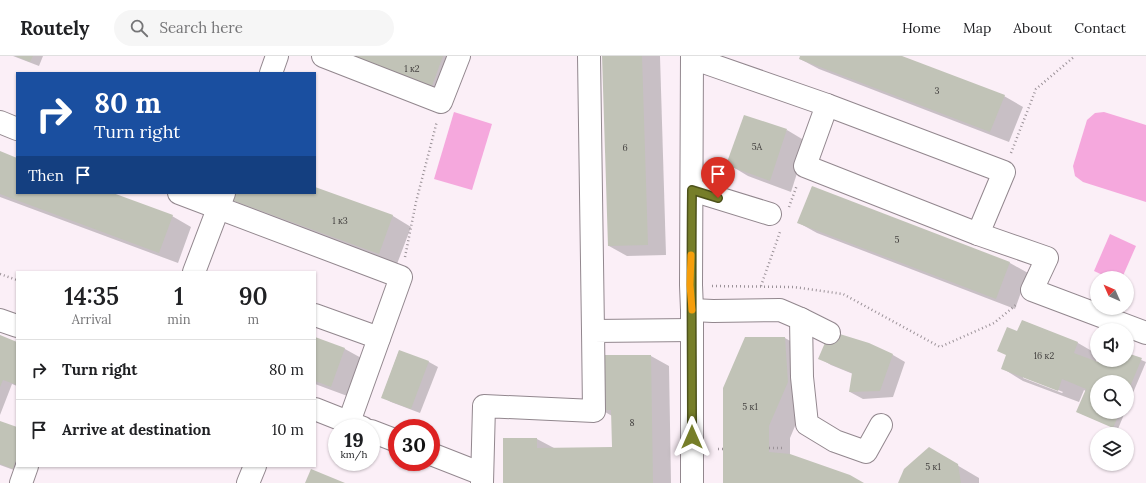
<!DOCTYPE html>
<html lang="en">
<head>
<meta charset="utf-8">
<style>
	body { margin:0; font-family:Lora,serif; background:#f6f6f6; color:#202124; height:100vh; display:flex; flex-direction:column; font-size:15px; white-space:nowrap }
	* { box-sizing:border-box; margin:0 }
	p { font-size:13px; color:#757577 }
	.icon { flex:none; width:22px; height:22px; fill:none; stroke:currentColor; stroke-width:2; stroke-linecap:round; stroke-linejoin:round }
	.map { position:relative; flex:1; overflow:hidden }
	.details { position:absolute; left:16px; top:215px; width:300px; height:196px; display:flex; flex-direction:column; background:#fff; border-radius:0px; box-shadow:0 1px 3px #0004 }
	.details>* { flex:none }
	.hud { position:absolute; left:16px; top:16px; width:300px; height:122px; border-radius:0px; box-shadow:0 1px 3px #0004; background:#1a4fa0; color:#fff; overflow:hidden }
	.needle { width:26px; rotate:315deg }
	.controls { position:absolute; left:1090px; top:215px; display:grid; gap:8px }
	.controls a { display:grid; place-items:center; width:44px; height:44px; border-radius:50%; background:#fff; box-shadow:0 1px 3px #0004; font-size:20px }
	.speed { position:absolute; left:328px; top:363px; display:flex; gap:8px; font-size:20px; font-weight:700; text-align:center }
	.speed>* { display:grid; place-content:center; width:52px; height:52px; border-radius:50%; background:#fff; box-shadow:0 1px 3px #0004; line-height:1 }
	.speed small { font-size:10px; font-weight:400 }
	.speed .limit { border:6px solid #d22; background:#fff; color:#111 }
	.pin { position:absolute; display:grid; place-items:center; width:34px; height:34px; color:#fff; margin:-41px -17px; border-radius:50% 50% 50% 0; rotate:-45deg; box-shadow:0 0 4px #0007 }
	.pin .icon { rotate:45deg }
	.me { position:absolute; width:44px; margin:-22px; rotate:0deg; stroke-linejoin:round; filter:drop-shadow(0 0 3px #0008) }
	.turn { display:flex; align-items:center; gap:14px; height:84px; padding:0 12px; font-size:18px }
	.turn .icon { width:52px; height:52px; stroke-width:2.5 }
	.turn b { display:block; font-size:28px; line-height:34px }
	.then { display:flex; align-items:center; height:38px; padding:0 12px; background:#0003; gap:8px; font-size:15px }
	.eta { display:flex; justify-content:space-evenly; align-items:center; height:68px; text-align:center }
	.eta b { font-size:24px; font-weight:600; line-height:28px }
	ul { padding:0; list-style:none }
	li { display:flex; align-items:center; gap:12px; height:60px; padding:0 12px; border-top:1px solid #e0e0e0 }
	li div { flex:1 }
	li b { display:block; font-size:15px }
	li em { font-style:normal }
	header { display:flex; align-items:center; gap:24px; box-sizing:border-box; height:56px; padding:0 20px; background:#fff; border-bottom:1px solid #e0e0e0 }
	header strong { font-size:19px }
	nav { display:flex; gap:22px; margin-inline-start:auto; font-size:14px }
	.search { width:280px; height:36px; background:#f6f6f6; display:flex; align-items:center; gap:10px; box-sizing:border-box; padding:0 14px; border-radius:22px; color:#757577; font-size:15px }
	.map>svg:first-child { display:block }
</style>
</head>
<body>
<header>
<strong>Routely</strong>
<div class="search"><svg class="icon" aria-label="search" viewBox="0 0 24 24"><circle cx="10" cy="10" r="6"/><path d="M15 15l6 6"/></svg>Search here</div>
<nav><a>Home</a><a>Map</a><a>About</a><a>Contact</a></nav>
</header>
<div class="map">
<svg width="1146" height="427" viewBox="0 0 1146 427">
	<rect width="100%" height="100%" fill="#fbeff7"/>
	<g fill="#f5a8dd">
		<polygon points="454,56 492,68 472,134 434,123"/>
		<polygon points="1104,56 1146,69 1146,146 1083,126 1075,120 1073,110 1087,64 1095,57"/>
		<polygon points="1110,178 1136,190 1122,222 1109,222 1094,215"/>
	</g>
	<g fill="#0003" fill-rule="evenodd">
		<polygon points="13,0 43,0 39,10"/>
		<polygon points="342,0 452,0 450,40"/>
		<polygon points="603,0 660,0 666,199 627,200 609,190"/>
		<polygon points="801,0 900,0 1004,40 1023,51 1009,86 819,13 800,3"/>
		<polygon points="787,74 807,86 791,136 748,120 728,108"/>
		<polygon points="0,96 17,103 17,137 110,137 172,160 191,171 178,207 0,141"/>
		<polygon points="812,131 1010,207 1028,217 1015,253 817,177 799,167"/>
		<polygon points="315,132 393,160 411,171 397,208 249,153 231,143 315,137"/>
		<path d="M 1023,265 L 1078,287 L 1097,298 L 1096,306 L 1099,307 L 1100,304 L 1127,304 L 1127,298 L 1146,306 L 1127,351 L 1127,326 L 1097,326 L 1097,356 L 1125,356 L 1118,373 L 1082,358 L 1087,336 L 1084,334 L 1079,346 L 1023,325 L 1002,312 ZM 1023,320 L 1063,336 L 1062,337 L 1023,322 Z"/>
		<polygon points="0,280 17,287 17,330 12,328 0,359"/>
		<polygon points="315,282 345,293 363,303 350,341 315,328"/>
		<polygon points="746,282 785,282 806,294 808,339 790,382 790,399 862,427 725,427"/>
		<polygon points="399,295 429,306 438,311 420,357 391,346 382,341"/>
		<polygon points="893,299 905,306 893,341 863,343 850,336 853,318 831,309 819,302"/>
		<polygon points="651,300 669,310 671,427 504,427 537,383 554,392 613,392 612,360 600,353"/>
		<polygon points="0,366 17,372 17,410 22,417 0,409"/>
		<polygon points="950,405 979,422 979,427 899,427"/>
	</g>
	<g fill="#c1c3b7">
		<polygon points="15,0 33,0 30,6"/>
		<polygon points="351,0 443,0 432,30"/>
		<polygon points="602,0 642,0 648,189 608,190"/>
		<polygon points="800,0 902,0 1005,39 990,76 799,3"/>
		<polygon points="744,59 787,73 770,125 726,109"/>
		<polygon points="0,95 17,102 17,137 113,137 173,159 159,197 0,138"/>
		<polygon points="812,130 1010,206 996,243 797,167"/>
		<polygon points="315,131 393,159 379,198 229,143 232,137 315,137"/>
		<polygon points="1022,264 1078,286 1074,297 1098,306 1099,304 1127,304 1127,297 1142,302 1127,338 1127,326 1097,326 1097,356 1120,356 1113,372 1076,356 1086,333 1062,323 1058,335 1001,313 1006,299 997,295 1007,271 1017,275"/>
		<polygon points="830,275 869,287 893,298 880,335 849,336 852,317 818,303"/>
		<polygon points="0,279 17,286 17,329 3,324 0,331"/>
		<polygon points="315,281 345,292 331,331 315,325"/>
		<polygon points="745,281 785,281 788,326 769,370 769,396 790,398 850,419 864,427 723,427 723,332"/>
		<polygon points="399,294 429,305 411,353 381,342"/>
		<polygon points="599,299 651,299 653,427 503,427 503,382 537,382 537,392 612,391 611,354 599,354"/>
		<polygon points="0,365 17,371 17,402 13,413 0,408"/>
		<polygon points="929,391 958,408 961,427 898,427 904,413"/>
		<polygon points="311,413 345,427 305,427"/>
	</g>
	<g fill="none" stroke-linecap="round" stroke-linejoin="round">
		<g stroke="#92878e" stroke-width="24">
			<g id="minor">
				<polyline points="323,0 441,46 459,0"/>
				<polyline points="589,0 593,275"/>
				<polyline points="692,2 827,49 1004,116 978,178"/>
				<polyline points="271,17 277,0"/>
				<polyline points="827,49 805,110 978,178 1047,202 1032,234 1146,277"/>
				<polyline points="0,66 17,73"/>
				<polyline points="692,134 770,158"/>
				<polyline points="179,137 401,221 349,366"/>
				<polyline points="194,216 224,137"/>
				<polyline points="692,254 713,255 780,254 801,263 802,321 807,368 835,385 866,396 881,369"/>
				<polyline points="315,259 379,282"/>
				<polyline points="801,263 829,277"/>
				<polyline points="0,264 17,270"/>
				<polyline points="315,353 363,372"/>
				<polyline points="371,375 397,385"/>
				<polyline points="431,398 482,418"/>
				<polyline points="21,427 27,410"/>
				<polyline points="248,427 255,410"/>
				<polyline points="482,427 484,350 594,355 593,275 692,274"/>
				<polyline points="692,427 692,254 691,229 692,0"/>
			</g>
		</g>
		<g stroke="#9b9298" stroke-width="2.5" stroke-dasharray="1 3" stroke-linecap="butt">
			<polyline points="1011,97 1036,33 1075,0"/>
			<polyline points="789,151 797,129"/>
			<polyline points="405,201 416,146 437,65"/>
			<polyline points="0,218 17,224"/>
			<polyline points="712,230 794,231 843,238 940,291 994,267 1017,248"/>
			<polyline points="761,230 780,176"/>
			<polyline points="769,392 785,392"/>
			<polyline points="718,393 723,393"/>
		</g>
		<use href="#minor" stroke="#fff" stroke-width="22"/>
	</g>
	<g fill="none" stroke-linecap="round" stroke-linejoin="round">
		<g stroke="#4d521b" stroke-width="10">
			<path id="route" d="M 692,381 C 692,299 691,216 692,134 L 718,142"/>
		</g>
		<use href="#route" stroke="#767e29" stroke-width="7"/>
		<polyline stroke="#f59e0b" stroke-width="7" points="691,199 690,229 692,254"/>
	</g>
	<g text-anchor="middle" stroke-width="3" stroke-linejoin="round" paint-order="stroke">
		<g font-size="9" fill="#43403f">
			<text x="412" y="16">1 к2</text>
			<text x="937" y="38">3</text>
			<text x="757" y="94">5А</text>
			<text x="625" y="95">6</text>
			<text x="340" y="168">1 к3</text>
			<text x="897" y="187">5</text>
			<text x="1044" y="303">16 к2</text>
			<text x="750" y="354">5 к1</text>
			<text x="632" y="370">8</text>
			<text x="933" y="414">5 к1</text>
		</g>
	</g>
</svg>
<div class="controls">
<a><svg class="needle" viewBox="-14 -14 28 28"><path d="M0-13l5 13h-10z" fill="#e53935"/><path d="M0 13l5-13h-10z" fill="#757577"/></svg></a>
<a><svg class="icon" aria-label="sound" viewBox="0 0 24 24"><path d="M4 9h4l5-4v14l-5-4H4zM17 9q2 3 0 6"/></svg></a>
<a><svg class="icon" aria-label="search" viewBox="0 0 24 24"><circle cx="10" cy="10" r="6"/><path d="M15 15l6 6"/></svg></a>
<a><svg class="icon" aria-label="layers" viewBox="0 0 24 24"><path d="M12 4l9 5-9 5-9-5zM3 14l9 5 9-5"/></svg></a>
</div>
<div class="speed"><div>19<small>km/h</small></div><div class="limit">30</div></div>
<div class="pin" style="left:718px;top:142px;background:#d93025"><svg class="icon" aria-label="arrive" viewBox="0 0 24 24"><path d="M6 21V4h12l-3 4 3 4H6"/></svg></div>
<svg class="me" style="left:692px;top:381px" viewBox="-20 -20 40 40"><path d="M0-17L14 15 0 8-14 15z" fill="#767e29" stroke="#fff" stroke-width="4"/></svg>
<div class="hud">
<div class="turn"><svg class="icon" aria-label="right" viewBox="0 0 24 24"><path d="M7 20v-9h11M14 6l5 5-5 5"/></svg><div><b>80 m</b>Turn right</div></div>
<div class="then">Then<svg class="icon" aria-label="arrive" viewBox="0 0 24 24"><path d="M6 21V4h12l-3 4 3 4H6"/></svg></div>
</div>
<section class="details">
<div class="eta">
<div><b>14:35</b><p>Arrival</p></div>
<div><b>1</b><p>min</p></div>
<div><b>90</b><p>m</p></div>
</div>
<ul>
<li><svg class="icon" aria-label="right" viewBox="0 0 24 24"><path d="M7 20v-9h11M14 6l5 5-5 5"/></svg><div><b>Turn right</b></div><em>80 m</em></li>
<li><svg class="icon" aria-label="arrive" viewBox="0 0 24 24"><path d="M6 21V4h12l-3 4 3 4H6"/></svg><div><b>Arrive at destination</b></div><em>10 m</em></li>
</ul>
</section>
</div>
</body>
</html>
